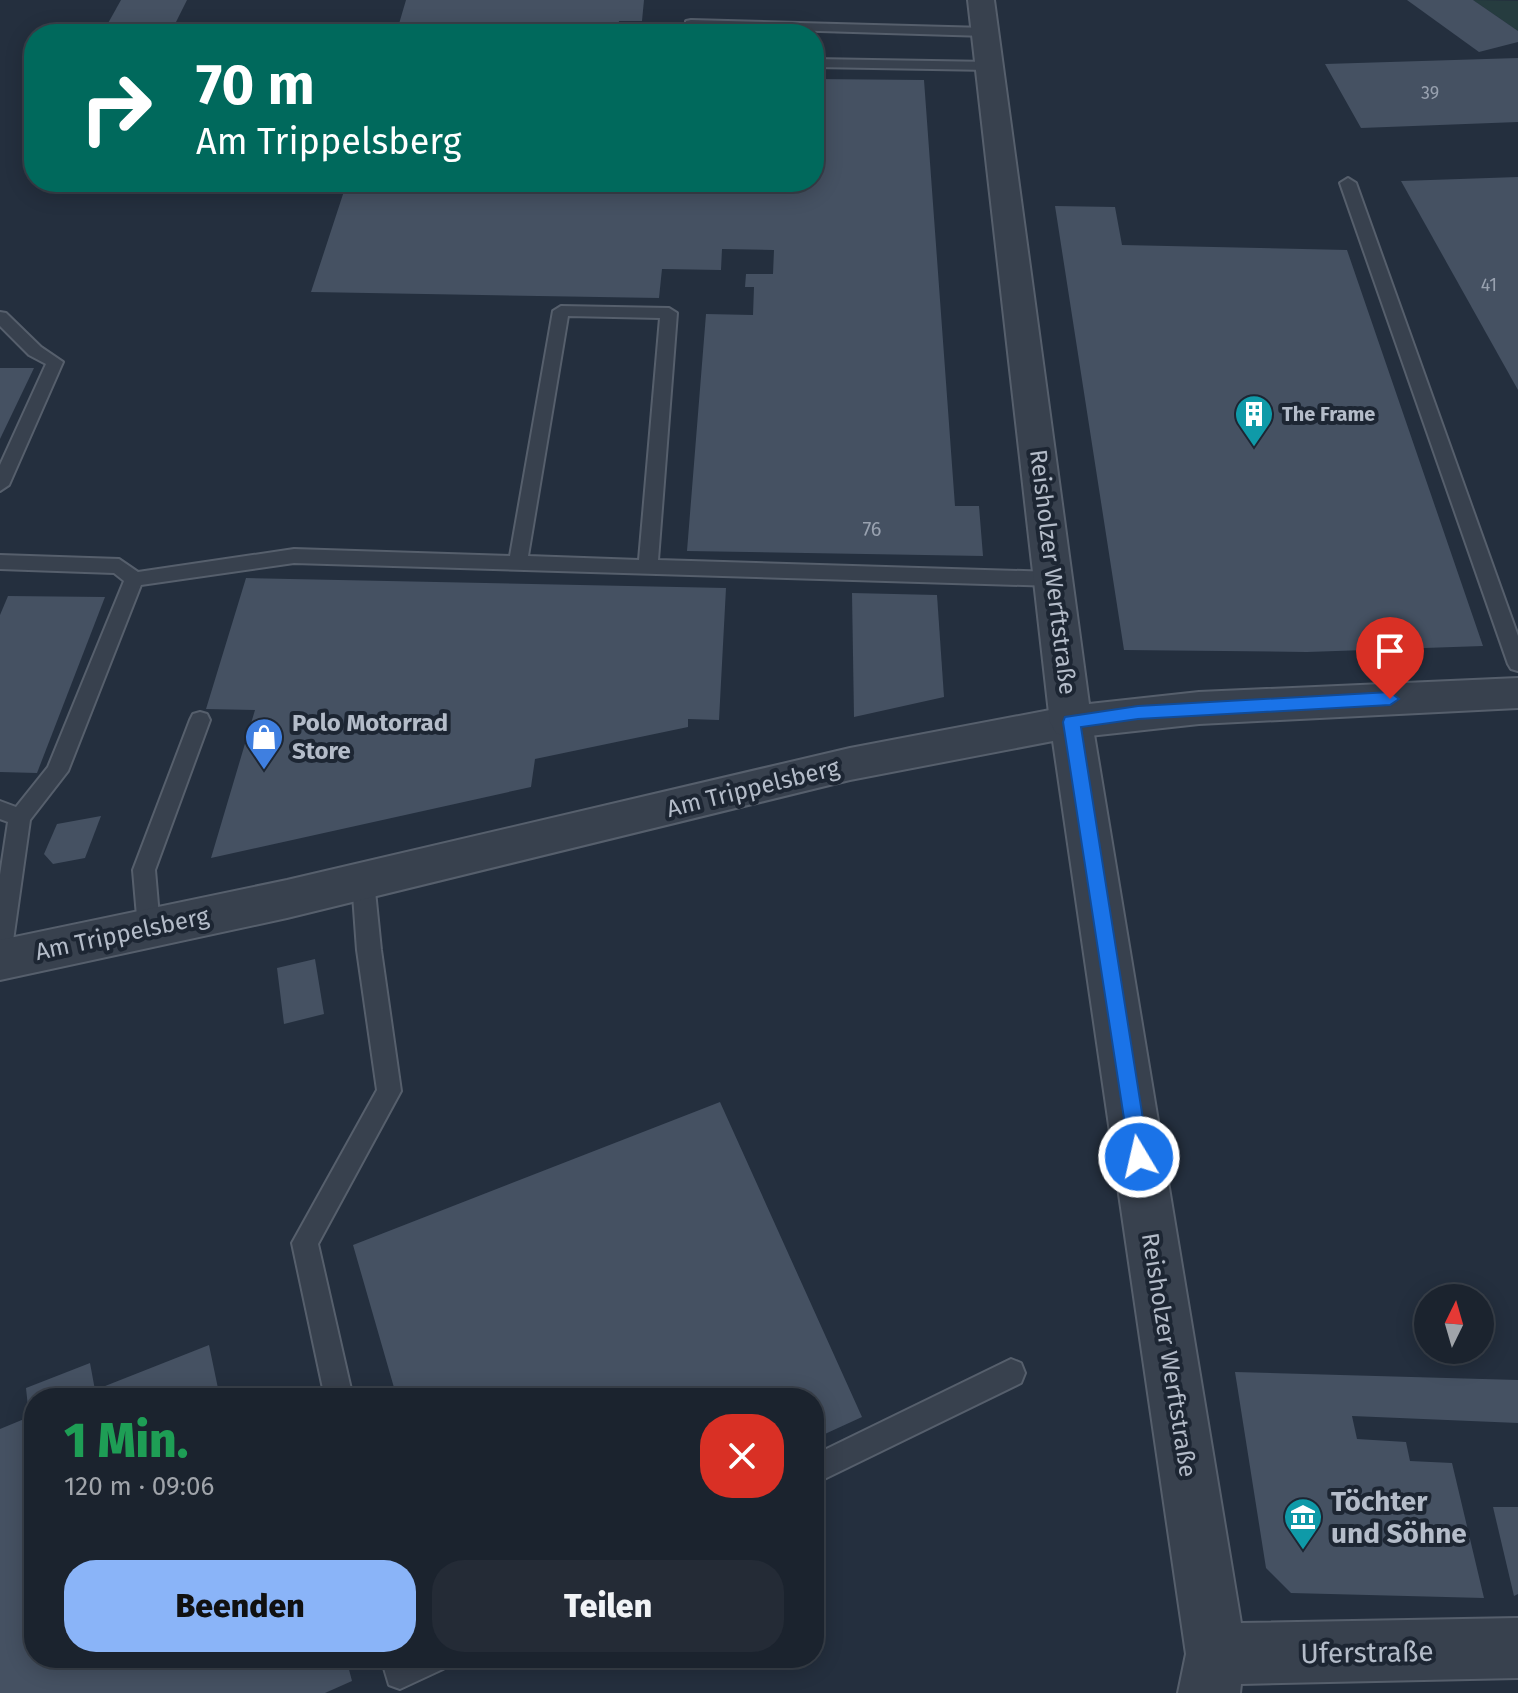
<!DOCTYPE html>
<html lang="de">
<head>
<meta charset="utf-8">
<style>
	body { margin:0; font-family:"Fira Sans",sans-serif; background:#242b36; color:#f1f3f6; height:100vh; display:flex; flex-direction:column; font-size:30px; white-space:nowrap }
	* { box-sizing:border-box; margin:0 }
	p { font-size:26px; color:#a0a4aa }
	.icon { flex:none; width:44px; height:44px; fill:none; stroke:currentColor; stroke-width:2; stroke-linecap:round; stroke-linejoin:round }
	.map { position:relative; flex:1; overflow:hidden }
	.sheet { position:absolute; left:24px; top:1388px; width:800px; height:280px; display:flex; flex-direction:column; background:#1b232e; border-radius:32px; box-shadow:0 4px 20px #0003,0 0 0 2px #39404a }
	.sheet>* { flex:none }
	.banner { position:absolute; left:24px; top:24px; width:800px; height:168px; border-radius:32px; box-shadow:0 4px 20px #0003,0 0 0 2px #39404a; background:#00695c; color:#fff; overflow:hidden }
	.needle { width:52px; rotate:5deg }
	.fabs { position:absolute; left:1414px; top:1284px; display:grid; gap:16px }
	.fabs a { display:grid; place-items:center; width:80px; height:80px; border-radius:50%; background:#1b232e; box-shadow:0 4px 20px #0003,0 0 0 2px #39404a; font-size:40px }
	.pin { position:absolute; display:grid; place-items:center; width:68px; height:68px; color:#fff; margin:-82px -34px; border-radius:50% 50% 50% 0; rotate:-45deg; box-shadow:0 0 8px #0007 }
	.pin .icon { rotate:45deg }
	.me { position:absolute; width:88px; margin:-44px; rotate:351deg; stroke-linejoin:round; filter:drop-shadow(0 0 6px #0008) }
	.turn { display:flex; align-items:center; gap:28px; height:168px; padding:0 40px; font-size:36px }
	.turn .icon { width:104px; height:104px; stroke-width:2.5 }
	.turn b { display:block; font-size:56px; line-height:68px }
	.round { display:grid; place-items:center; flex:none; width:84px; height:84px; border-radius:32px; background:#242b36 }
	.overview { display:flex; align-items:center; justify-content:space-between; height:136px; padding:0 40px }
	h1 { font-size:48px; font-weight:800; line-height:60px; color:#1e9e55 }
	.button { display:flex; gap:16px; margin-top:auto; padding:16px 40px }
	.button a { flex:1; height:92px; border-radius:32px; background:#8ab4f8; color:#111; font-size:32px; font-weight:800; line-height:92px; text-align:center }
	.button a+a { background:#242b36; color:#f1f3f6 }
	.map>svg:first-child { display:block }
</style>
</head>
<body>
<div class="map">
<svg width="1518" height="1693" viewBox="0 0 1518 1693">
	<rect width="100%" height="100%" fill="#242f3e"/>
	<polygon fill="#263c3f" points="1473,0 1518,1 1518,31"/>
	<g fill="#455162">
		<polygon points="121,0 187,0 170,34 102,34"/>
		<polygon points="406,0 644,0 642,21 619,21 617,34 396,34"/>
		<polygon points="1407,0 1473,0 1518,31 1518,42 1479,52"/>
		<polygon points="1518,58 1518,122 1361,128 1325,64"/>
		<polygon points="814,79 924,80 955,506 979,506 983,556 687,551 706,314 753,315 754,287 745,287 746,274 773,274 774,250 722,249 721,270 662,269 659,298 311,292 347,182 776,188 776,182 814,182"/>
		<polygon points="1518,177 1518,390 1401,181"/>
		<polygon points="1055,206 1115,207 1122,245 1347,250 1483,646 1307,652 1124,650"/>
		<polygon points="0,368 34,368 0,439"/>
		<polygon points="246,578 726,588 719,720 688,719 688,727 535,759 531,787 211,858 255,710 206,709"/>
		<polygon points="852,593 937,595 944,697 854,717"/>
		<polygon points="8,596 105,597 37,773 0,772 0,615"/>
		<polygon points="101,816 85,858 53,864 44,854 57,824"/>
		<polygon points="315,959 324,1014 284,1024 277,968"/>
		<polygon points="720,1102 862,1417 814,1439 814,1398 397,1398 353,1245"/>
		<polygon points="209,1345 220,1398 34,1398 34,1658 346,1658 352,1681 325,1693 0,1693 0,1429 29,1417 26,1388 90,1363 95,1390"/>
		<polygon points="1235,1372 1518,1380 1518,1423 1352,1416 1357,1439 1406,1442 1410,1461 1452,1463 1484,1598 1291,1593 1266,1568"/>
		<polygon points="1493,1507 1518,1507 1518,1594 1514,1596"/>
	</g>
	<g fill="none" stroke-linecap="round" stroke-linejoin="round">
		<g stroke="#565f6c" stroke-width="4">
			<g id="service">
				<polygon points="691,20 986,28 993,32 986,36 686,27 686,21"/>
				<polygon points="814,59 991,62 998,66 991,70 814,67"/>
				<polygon points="1348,178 1356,183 1518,636 1518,671 1511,669 1508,664 1340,183"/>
				<path d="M 561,306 L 669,308 L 677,313 L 658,560 L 1054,572 L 1064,579 L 1054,586 L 294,563 L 141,585 L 68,771 L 30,820 L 12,948 L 8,955 L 0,958 L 0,875 L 8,822 L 0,819 L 0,801 L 16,807 L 48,767 L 124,581 L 114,573 L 0,569 L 0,555 L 119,559 L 138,572 L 294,549 L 510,556 L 553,311 ZM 568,316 L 660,318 L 639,560 L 528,556 Z"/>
				<polygon points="0,312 6,313 41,347 63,362 9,485 0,491 0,465 46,364 29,355 0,326"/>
				<polygon points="200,712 207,714 210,720 155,870 160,928 157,935 149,938 141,935 138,928 133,870 190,720 193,714"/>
				<polygon points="363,872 371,874 374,881 381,950 401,1091 318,1244 353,1398 325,1398 292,1243 377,1090 357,950 352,881 355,874"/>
				<polygon points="1011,1359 1021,1363 1025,1373 1021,1383 814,1484 814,1455"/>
				<polygon points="381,1658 447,1658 443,1669 400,1689 389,1685"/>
			</g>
		</g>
		<g stroke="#565f6c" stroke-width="4">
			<polygon id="minor" points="1071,706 1086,711 1092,722 1241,1623 1518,1618 1518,1678 1241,1684 1240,1693 1178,1693 1186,1654 1053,741 850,780 287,918 0,980 0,940 287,880 850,748"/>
		</g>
		<g stroke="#565f6c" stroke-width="4">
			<polygon id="tertiary" points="968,0 994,0 1089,704 1199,692 1518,678 1518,708 1199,724 1071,738 1056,733 1050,722"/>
		</g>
		<use href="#service" fill="#38414e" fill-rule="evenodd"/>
		<use href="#minor" fill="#38414e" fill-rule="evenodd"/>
		<use href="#tertiary" fill="#38414e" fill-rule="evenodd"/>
	</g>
	<polygon fill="#1a73e8" stroke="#114b97" stroke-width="2" points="1390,692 1399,699 1390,705 1138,719 1081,727 1149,1157 1146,1164 1139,1167 1131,1164 1063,722 1065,717 1138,706"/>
	<defs>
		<g id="building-pin" transform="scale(2)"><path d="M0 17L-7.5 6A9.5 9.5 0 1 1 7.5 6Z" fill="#0f9aa8" stroke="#1d2633"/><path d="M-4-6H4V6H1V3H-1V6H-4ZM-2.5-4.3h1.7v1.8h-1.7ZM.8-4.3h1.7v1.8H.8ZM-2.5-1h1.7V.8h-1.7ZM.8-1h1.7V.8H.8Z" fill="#fff"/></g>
		<g id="shop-pin" transform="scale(2)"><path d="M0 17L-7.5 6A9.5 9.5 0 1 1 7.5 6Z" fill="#3f7fe0" stroke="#1d2633"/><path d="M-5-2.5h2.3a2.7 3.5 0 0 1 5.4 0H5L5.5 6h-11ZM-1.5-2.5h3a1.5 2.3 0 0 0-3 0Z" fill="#fff"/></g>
		<g id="museum-pin" transform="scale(2)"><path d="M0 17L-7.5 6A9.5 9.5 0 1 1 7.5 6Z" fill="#0f9aa8" stroke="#1d2633"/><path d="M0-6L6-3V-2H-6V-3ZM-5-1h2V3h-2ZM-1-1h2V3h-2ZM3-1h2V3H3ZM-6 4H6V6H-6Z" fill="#fff"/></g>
	</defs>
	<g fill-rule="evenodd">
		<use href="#building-pin" x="1254" y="414"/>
		<use href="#shop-pin" x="264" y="737"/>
		<use href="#museum-pin" x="1303" y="1517"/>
	</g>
	<g text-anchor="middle" stroke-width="8" stroke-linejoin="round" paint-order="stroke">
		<g font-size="18" fill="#98a1af">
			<text x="1430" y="99">39</text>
			<text x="1489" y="291">41</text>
		</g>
		<g font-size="20" font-weight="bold" fill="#b4bcc9" stroke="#1d2633" text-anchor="start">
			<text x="1282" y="421">The Frame</text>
		</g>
		<g font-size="20" fill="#98a1af">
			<text x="872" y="536">76</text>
		</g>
		<g font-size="24" fill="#b4bcc9" stroke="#1d2633">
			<text transform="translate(1053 572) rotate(83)" y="8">Reisholzer Werftstraße</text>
			<text transform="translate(753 788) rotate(-14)" y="8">Am Trippelsberg</text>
			<text transform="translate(122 934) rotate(-12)" y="8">Am Trippelsberg</text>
			<text transform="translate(1169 1355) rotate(81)" y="8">Reisholzer Werftstraße</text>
		</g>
		<g font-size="24" font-weight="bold" fill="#b4bcc9" stroke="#1d2633" text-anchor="start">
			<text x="292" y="731">Polo Motorrad<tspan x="292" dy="28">Store</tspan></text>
		</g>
		<g font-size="28" font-weight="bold" fill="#b4bcc9" stroke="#1d2633" text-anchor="start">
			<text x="1331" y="1511">Töchter<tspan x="1331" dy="32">und Söhne</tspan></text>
		</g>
		<g font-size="28" fill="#b4bcc9" stroke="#1d2633">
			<text transform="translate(1367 1652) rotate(-1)" y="10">Uferstraße</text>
		</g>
	</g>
</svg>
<div class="fabs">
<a><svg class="needle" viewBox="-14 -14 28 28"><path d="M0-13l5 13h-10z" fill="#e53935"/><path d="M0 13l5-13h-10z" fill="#a0a4aa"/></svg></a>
</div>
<div class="pin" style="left:1390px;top:699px;background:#d93025"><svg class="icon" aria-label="arrive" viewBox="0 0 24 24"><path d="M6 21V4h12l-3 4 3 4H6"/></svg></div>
<svg class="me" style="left:1139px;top:1157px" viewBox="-20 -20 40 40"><circle r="17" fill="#1a73e8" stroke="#fff" stroke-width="3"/><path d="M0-11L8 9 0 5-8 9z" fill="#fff"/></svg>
<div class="banner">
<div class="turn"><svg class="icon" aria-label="right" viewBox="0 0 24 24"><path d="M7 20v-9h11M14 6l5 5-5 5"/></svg><div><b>70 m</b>Am Trippelsberg</div></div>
</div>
<section class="sheet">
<div class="overview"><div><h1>1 Min.</h1><p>120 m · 09:06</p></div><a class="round" style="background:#d93025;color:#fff"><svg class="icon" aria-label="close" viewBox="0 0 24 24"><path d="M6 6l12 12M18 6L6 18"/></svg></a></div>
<div class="button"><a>Beenden</a><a>Teilen</a></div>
</section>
</div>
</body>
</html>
